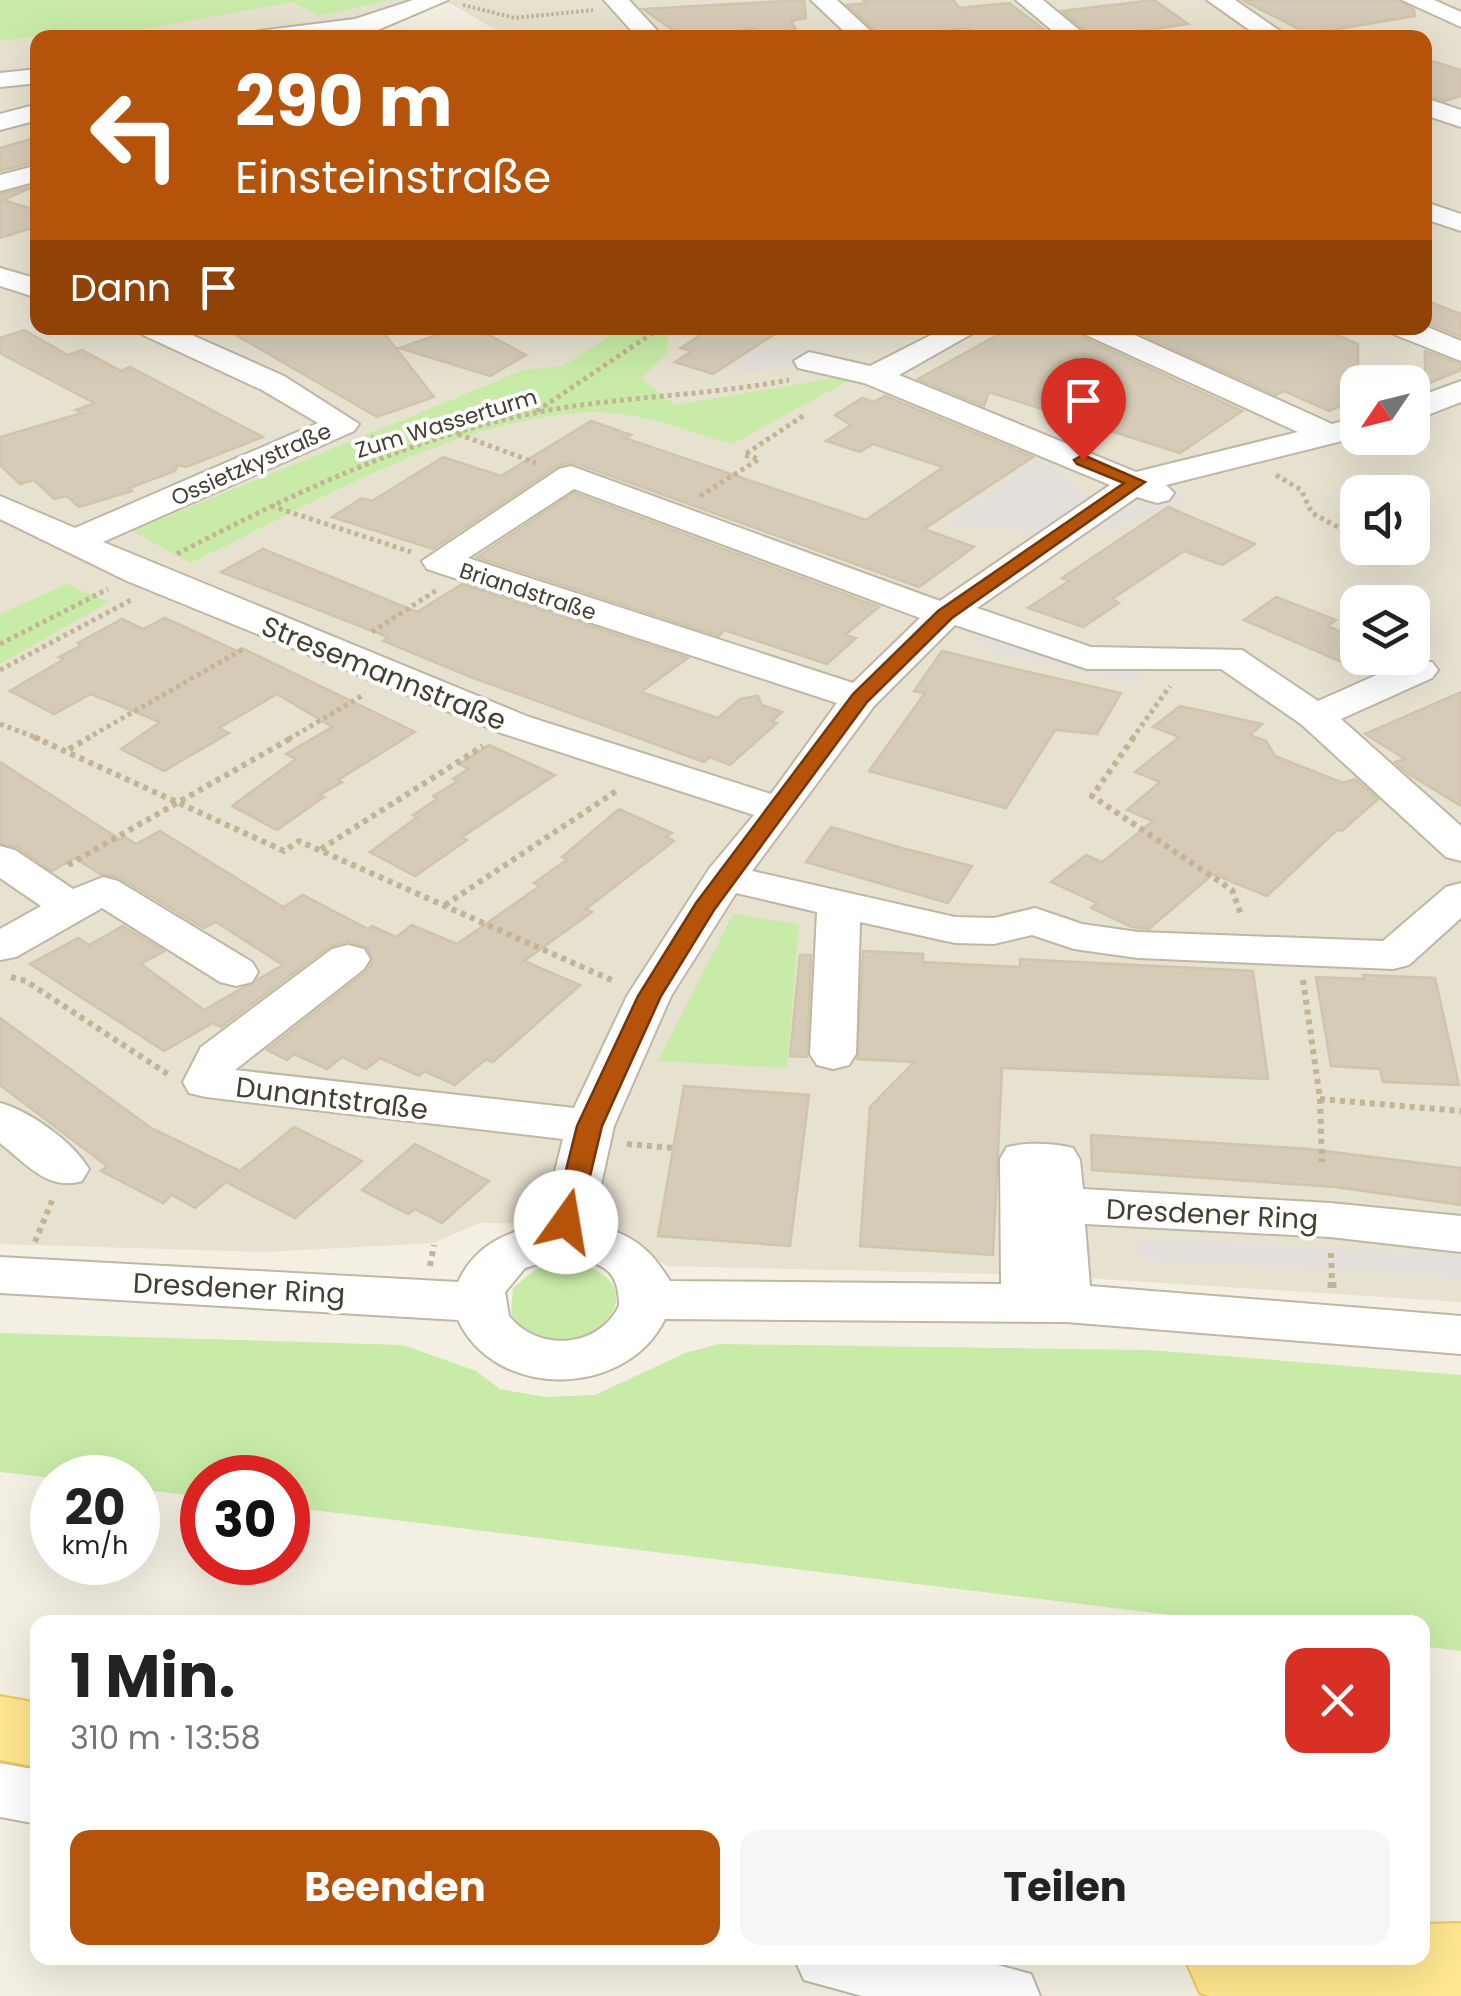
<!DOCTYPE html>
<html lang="de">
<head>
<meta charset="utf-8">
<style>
	body { margin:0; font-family:Poppins,sans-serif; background:#f6f6f6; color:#222; height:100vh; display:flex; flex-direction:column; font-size:38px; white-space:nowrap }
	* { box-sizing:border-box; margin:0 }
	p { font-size:32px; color:#767676 }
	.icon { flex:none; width:55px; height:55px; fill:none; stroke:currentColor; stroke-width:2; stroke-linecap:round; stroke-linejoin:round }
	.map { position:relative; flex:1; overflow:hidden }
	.side { position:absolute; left:30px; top:1615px; width:1400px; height:350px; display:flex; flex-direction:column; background:#fff; border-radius:20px; box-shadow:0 10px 40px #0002 }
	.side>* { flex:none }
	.guide { position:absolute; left:30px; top:30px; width:1402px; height:305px; border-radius:20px; box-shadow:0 10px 40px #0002; background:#b45309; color:#fff; overflow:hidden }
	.needle { width:65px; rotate:235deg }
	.buttons { position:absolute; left:1340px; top:365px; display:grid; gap:20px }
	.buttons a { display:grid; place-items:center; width:90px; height:90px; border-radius:20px; background:#fff; box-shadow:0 10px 40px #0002; font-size:50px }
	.speed { position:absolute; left:30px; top:1455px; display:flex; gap:20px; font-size:50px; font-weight:700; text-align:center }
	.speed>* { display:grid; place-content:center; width:130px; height:130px; border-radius:50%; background:#fff; box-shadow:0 10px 40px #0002; line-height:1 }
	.speed small { font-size:25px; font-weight:400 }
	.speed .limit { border:15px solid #d22; background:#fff; color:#111 }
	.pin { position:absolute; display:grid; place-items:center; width:85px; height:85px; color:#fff; margin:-102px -42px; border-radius:50% 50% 50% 0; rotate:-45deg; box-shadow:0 0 10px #0007 }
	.pin .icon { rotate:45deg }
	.me { position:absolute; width:110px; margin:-55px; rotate:13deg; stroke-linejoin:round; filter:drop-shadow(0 0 8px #0008) }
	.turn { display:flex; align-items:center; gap:35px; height:210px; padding:0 40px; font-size:45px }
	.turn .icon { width:130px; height:130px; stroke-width:2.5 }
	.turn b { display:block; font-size:70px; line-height:85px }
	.then { display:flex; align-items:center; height:95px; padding:0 40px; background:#0003; gap:20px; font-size:38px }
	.round { display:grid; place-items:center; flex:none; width:105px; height:105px; border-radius:20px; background:#f6f6f6 }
	.overview { display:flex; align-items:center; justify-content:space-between; height:170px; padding:0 40px }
	h1 { font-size:60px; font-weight:700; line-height:75px }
	.primary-button { display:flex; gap:20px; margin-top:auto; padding:20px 40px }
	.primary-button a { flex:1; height:115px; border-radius:20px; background:#b45309; color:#fff; font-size:40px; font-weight:700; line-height:115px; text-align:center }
	.primary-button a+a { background:#f6f6f6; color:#222 }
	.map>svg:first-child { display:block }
</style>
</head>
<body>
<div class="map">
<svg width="1461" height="1996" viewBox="0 0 1461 1996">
	<rect width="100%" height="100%" fill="#f3efe2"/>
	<path fill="#e7e1d0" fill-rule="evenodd" d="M 243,0 L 290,0 L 319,16 L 391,0 L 1461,0 L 1461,1302 L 1037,1275 L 667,1266 L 621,1238 L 564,1224 L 480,1223 L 433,1243 L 265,1252 L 0,1244 L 0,41 ZM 444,0 L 511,38 L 1425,38 L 1425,328 L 38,328 L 38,38 L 363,37 ZM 1358,382 L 1412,382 L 1412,438 L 1358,438 ZM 1358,492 L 1412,492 L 1412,548 L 1358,548 ZM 1358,602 L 1412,602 L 1412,658 L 1358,658 Z"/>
	<g fill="#c8eba7">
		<polygon points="0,0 391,0 319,16 293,2 122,33 126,37 71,37 65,32 0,41"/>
		<path d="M 621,328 L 668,328 L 667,353 L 641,378 L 675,405 L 863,373 L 732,444 C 683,429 627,407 575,413 C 438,426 312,505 190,563 L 132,531 L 524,370 L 563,366 Z"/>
		<polygon points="66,584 109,602 0,664 0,615"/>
		<polygon points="733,914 799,924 787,1068 658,1061"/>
		<path d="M 570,1262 C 682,1284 561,1392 511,1314 L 513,1288 L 536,1269 Z"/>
		<polygon points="0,1333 403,1345 476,1371 500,1389 545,1397 595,1395 685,1353 719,1344 1149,1350 1461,1375 1461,1651 1423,1646 1422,1622 1228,1622 288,1507 288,1478 202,1478 202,1497 138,1489 138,1478 52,1478 0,1472"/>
	</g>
	<g fill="#e3e0dc">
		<polygon points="807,345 844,355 752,372 731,366 767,346 795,350"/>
		<polygon points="1040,458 1090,497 1031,535 1006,528 942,526"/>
		<polygon points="1172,489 1188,499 1104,533 1088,526"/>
		<polygon points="987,624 1147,666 1135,685 995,652 996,649 973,643"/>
		<polygon points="1140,1238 1461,1254 1461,1278 1140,1260"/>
	</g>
	<g fill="#d5cbb7" stroke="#d0c4aa" stroke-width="2.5">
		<polygon points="804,0 806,18 791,21 796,30 760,35 754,28 706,38 681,36 643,9"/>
		<polygon points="863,0 953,0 960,8 1009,3 1055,38 981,38 968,28 883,38 847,5 866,3"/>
		<polygon points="1154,0 1188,24 1093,38 1062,11"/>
		<polygon points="1242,0 1399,0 1414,10 1415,16 1309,34"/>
		<polygon points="1425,59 1461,70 1461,96 1445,101 1425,95"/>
		<polygon points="38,137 38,161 0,171 0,148"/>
		<polygon points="35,186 3,200 38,211 38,226 0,238 0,194"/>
		<polygon points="1425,300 1461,314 1461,337 1425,322"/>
		<polygon points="224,328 380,328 434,397 377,417"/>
		<polygon points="458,328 476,328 526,355 490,376 399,348"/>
		<polygon points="711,328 784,328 713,374 675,362 692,351 681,348"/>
		<polygon points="1010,328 1076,328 1082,337 1242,411 1180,453 989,392 984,406 918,379"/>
		<polygon points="1127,328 1321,328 1358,344 1358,399 1329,411 1284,391 1276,395"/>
		<polygon points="24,330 68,355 82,350 121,371 130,367 263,437 186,467 178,465 175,471 129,488 132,491 79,507 67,496 54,499 34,480 20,484 0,465 0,437 82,413 76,410 94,403 0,353 0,338"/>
		<polygon points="1425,351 1461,364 1461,370 1425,385"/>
		<polygon points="885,396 1033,457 924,529 974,547 919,587 572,462 557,466 433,549 332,517 362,498 372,501 443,457 501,476 591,421 631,435 625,438 866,520 943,467 873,444 860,452 826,441 851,425 835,415 862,398 874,402"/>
		<polygon points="574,493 879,607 845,635 856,638 827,664 724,630 719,636 477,557"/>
		<polygon points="1168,507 1255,544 1222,565 1184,551 1112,599 1119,603 1083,627 1028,608 1069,581 1062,578"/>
		<polygon points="263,549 417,612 462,584 688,658 641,692 718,718 740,699 758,696 762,705 782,712 772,721 777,723 730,765 710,757 704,762 471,677 383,641 388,637 221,572"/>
		<polygon points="1276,597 1336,620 1327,626 1358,638 1358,669 1244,620"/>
		<polygon points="165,618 239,652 242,648 415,732 338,780 342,782 320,795 324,797 277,830 232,806 296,759 286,754 332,727 277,694 219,728 229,733 164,771 121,749 160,722 91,694 54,714 10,691 64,659 59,657 82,645 78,643 122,619 143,629"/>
		<polygon points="942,651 1020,670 1121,693 1097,734 1055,730 1006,808 869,771 925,693 914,691"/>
		<polygon points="1461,692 1461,806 1407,773 1395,762 1405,759 1365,734"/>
		<polygon points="1180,706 1262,724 1250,735 1266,741 1275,756 1343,783 1355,779 1378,799 1342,831 1337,830 1267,896 1213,874 1149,929 1132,927 1091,908 1097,903 1051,882 1086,855 1102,862 1153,821 1127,810 1160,782 1135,772 1179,737 1153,727"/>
		<polygon points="489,745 555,775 462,837 467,840 415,876 370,852 417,817 413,815 437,799 433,796 458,781 453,779 468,769 459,764"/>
		<polygon points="0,762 121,840 125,837 136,844 160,831 283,907 303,895 368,929 372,926 396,937 412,925 457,944 540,886 534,883 568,859 562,857 619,809 672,833 666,837 674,841 586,909 592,912 524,961 580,985 493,1062 486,1059 455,1085 424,1071 419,1076 380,1058 366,1069 342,1057 327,1069 294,1054 287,1060 267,1050 367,971 373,961 367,947 349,941 330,946 221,1027 213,1023 164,1051 30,964 78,938 89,945 123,926 164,951 141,964 204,1010 283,965 216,922 204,928 120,878 100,874 75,858 52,871 17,847 0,843"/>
		<polygon points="831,827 902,848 972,866 948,903 806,862"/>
		<polygon points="863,951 923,954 923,962 1020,967 1020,959 1253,971 1268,1079 1002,1068 993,1255 860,1246 870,1107 914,1062 857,1059"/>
		<polygon points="800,955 811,955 807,1057 790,1056"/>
		<polygon points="1363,975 1435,978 1459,1085 1383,1082 1380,1069 1331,1066 1316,977 1364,979"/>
		<polygon points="0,1018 151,1128 240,1171 294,1127 362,1161 295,1218 226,1182 195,1208 172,1195 163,1203 101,1171 107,1166 0,1085"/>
		<polygon points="684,1086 809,1095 790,1246 658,1236"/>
		<polygon points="1091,1135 1309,1149 1461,1168 1461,1205 1336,1187 1092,1170"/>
		<polygon points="415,1144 489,1181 442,1223 415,1209 408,1214 362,1190"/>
	</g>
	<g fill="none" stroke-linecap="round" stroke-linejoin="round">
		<g stroke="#bfb7a4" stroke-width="4">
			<g id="minor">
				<polygon points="413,0 448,0 359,38 247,38 259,31 355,19"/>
				<polygon points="604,0 629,0 664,38 638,38"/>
				<polygon points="811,0 837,0 878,38 851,38"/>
				<polygon points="1016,0 1043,0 1089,38 1061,38"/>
				<polygon points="1207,0 1235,0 1290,38 1261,38"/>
				<polygon points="1402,0 1434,0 1461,12 1461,27"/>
				<polygon points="38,69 38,83 0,87 0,73"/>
				<polygon points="1425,98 1461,110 1461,127 1425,115"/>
				<polygon points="38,104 38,120 0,130 0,114"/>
				<polygon points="38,165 38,181 0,191 0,175"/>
				<polygon points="1425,202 1461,214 1461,231 1425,219"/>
				<polygon points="0,268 38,279 38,298 0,286"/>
				<polygon points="1425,326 1461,341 1461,361 1393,334 1389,328"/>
				<path d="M 137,328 L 176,328 L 284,376 L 359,424 L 354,431 L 103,542 L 529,717 L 771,794 L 837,703 L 427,569 L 422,561 L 559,469 L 571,466 L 940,601 L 1110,485 L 864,383 L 798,368 L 794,361 L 809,352 L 870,366 L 945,328 L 982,328 L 899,375 L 1136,472 L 1298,432 L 1084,334 L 1080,328 L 1119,328 L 1332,424 L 1358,417 L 1358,437 L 1166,485 L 1174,493 L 1169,500 L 1157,503 L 1137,497 L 977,608 L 1091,647 L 1242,650 L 1318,701 L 1406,662 L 1432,662 L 1438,670 L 1432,678 L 1341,719 L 1461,826 L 1461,861 L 1446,857 L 1301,724 L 1221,669 L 1087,669 L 955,625 L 874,706 L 752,871 L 955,917 L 994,918 L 1035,908 L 1082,924 L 1138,932 L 1383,941 L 1446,887 L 1461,883 L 1461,918 L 1409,965 L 1393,969 L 1138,958 L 1074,949 L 1032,935 L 994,944 L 955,943 L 860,922 L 856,1054 L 849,1065 L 833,1069 L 817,1065 L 810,1054 L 817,912 L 736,893 L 671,996 L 614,1126 L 592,1225 C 631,1233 650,1248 670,1281 L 1001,1284 L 1000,1159 L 1007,1147 C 1027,1142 1053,1143 1073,1148 L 1080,1160 L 1083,1189 L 1330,1203 L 1461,1216 L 1461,1252 L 1330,1237 L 1085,1224 L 1090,1286 L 1461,1316 L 1461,1354 L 1066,1322 L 665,1319 C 627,1398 496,1401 458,1320 L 0,1293 L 0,1257 L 458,1282 C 475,1245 505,1233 542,1224 L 563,1139 L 206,1097 L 189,1093 L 183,1082 L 201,1047 L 332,949 L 348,945 L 364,949 L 370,959 L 364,969 L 235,1070 L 574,1108 L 627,996 L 709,869 L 754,815 L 501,733 L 127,581 L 0,519 L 0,496 L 75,528 L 318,423 L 262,390 L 141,334 ZM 574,489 L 920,618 L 853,683 L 468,558 ZM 564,1256 C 600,1263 619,1266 619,1306 C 598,1349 537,1352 509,1316 L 505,1292 L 525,1268 Z"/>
				<polygon points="1461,381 1461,402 1412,421 1412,399"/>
				<polygon points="0,846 15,850 73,889 103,877 118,881 252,962 258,972 252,982 236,986 220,982 102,908 16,957 0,960 0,929 41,906 0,878"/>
				<path d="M 0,1103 C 30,1111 73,1142 89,1169 L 82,1181 C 48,1191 26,1164 0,1143 Z"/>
				<polygon points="0,1763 38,1770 38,1824 0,1817"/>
				<polygon points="794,1958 972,1958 1031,1974 1040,1996 862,1996 804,1980"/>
			</g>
		</g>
		<g stroke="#edc957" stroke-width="4">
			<g id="major">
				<polygon points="0,1696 38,1703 38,1767 0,1760"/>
				<polygon points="1461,1923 1461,1996 1209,1996 1200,1993 1188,1966 1192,1958 1422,1958 1422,1924"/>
			</g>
		</g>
		<polyline stroke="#c2b494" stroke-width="4" stroke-dasharray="2.5 2.5" stroke-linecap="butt" points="463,5 515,18 593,10"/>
		<g stroke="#c2b494" stroke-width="5" stroke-dasharray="4 4" stroke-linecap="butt">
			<polyline points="537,411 660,328"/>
			<polyline points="458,434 536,463"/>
			<polyline points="371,437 401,450"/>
			<polyline points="1276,475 1301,490 1312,513 1358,538"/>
			<polyline points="700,496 759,459 744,455 806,414"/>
			<polyline points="271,506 411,552"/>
			<polyline points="1393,548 1408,554"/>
			<path d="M 177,554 C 292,494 410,437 539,412 C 621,396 706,396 789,380"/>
			<polyline points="372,632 437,590"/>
			<polyline points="0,644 108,589"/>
			<polyline points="0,670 131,600"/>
			<polyline points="0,724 40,739"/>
			<polyline points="86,739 245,648"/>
			<polyline points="289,739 365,694"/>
			<polyline points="1132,739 1170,686"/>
		</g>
		<g stroke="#c2b494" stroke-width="6" stroke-dasharray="5 5" stroke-linecap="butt">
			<polyline points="34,737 284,851 299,841 616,982"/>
			<polyline points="1134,737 1092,796 1232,890 1242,917"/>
			<polyline points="69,749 90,737"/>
			<polyline points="321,849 483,746"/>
			<polyline points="68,865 293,737"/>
			<polyline points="445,905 618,790"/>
			<polyline points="11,977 26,981 169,1075"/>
			<polyline points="1303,980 1320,1099 1322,1162"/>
			<polyline points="1320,1099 1461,1111"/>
			<polyline points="627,1144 674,1148"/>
			<polyline points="35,1242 53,1198"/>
			<polyline points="1331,1253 1332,1285"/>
			<polyline points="430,1266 434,1245"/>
		</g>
		<polyline stroke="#c2b494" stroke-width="9" stroke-dasharray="6 6" stroke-linecap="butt" points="1332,1282 1332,1290"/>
		<use href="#minor" fill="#fff" fill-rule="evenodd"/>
		<use href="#major" fill="#ffe68f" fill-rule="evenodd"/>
	</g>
	<polygon fill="#b45309" stroke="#753606" stroke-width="2.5" points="1083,455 1145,482 952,618 867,702 714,910 661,996 602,1126 579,1222 575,1228 557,1228 553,1222 577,1126 638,996 696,903 853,694 938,611 1124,483 1077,464 1074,460"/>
	<g text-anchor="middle" stroke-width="8" stroke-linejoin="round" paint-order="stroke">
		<g font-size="22" fill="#453f32" stroke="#fff">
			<text transform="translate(446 423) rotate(-17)" y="8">Zum Wasserturm</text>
			<text transform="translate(251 464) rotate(-24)" y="8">Ossietzkystraße</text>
			<text transform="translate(528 591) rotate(18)" y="8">Briandstraße</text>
		</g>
		<g font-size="28" fill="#453f32" stroke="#fff">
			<text transform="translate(384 673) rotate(22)" y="10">Stresemannstraße</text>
			<text transform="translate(332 1098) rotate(7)" y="10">Dunantstraße</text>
			<text transform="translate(1212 1214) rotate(3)" y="10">Dresdener Ring</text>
			<text transform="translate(239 1288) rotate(3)" y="10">Dresdener Ring</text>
		</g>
	</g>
</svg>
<div class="buttons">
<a><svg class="needle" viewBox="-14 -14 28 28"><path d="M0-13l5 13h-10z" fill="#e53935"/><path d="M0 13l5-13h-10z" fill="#767676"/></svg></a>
<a><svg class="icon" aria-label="sound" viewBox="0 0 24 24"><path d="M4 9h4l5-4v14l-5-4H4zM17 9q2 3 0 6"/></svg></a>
<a><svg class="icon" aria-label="layers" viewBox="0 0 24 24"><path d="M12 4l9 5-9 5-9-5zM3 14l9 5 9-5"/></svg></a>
</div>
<div class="speed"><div>20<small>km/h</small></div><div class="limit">30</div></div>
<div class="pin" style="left:1083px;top:460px;background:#d93025"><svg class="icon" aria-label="arrive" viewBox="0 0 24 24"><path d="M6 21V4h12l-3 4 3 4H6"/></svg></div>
<svg class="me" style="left:566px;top:1222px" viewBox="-20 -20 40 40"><circle r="19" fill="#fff"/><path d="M0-13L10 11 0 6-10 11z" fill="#b45309"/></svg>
<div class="guide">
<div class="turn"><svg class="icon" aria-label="left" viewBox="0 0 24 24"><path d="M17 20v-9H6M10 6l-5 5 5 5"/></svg><div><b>290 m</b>Einsteinstraße</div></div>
<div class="then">Dann<svg class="icon" aria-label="arrive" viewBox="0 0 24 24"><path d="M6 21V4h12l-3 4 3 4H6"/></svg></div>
</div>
<section class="side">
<div class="overview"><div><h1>1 Min.</h1><p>310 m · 13:58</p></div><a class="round" style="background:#d93025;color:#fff"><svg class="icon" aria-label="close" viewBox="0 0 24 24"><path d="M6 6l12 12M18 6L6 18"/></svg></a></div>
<div class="primary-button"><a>Beenden</a><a>Teilen</a></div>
</section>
</div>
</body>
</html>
